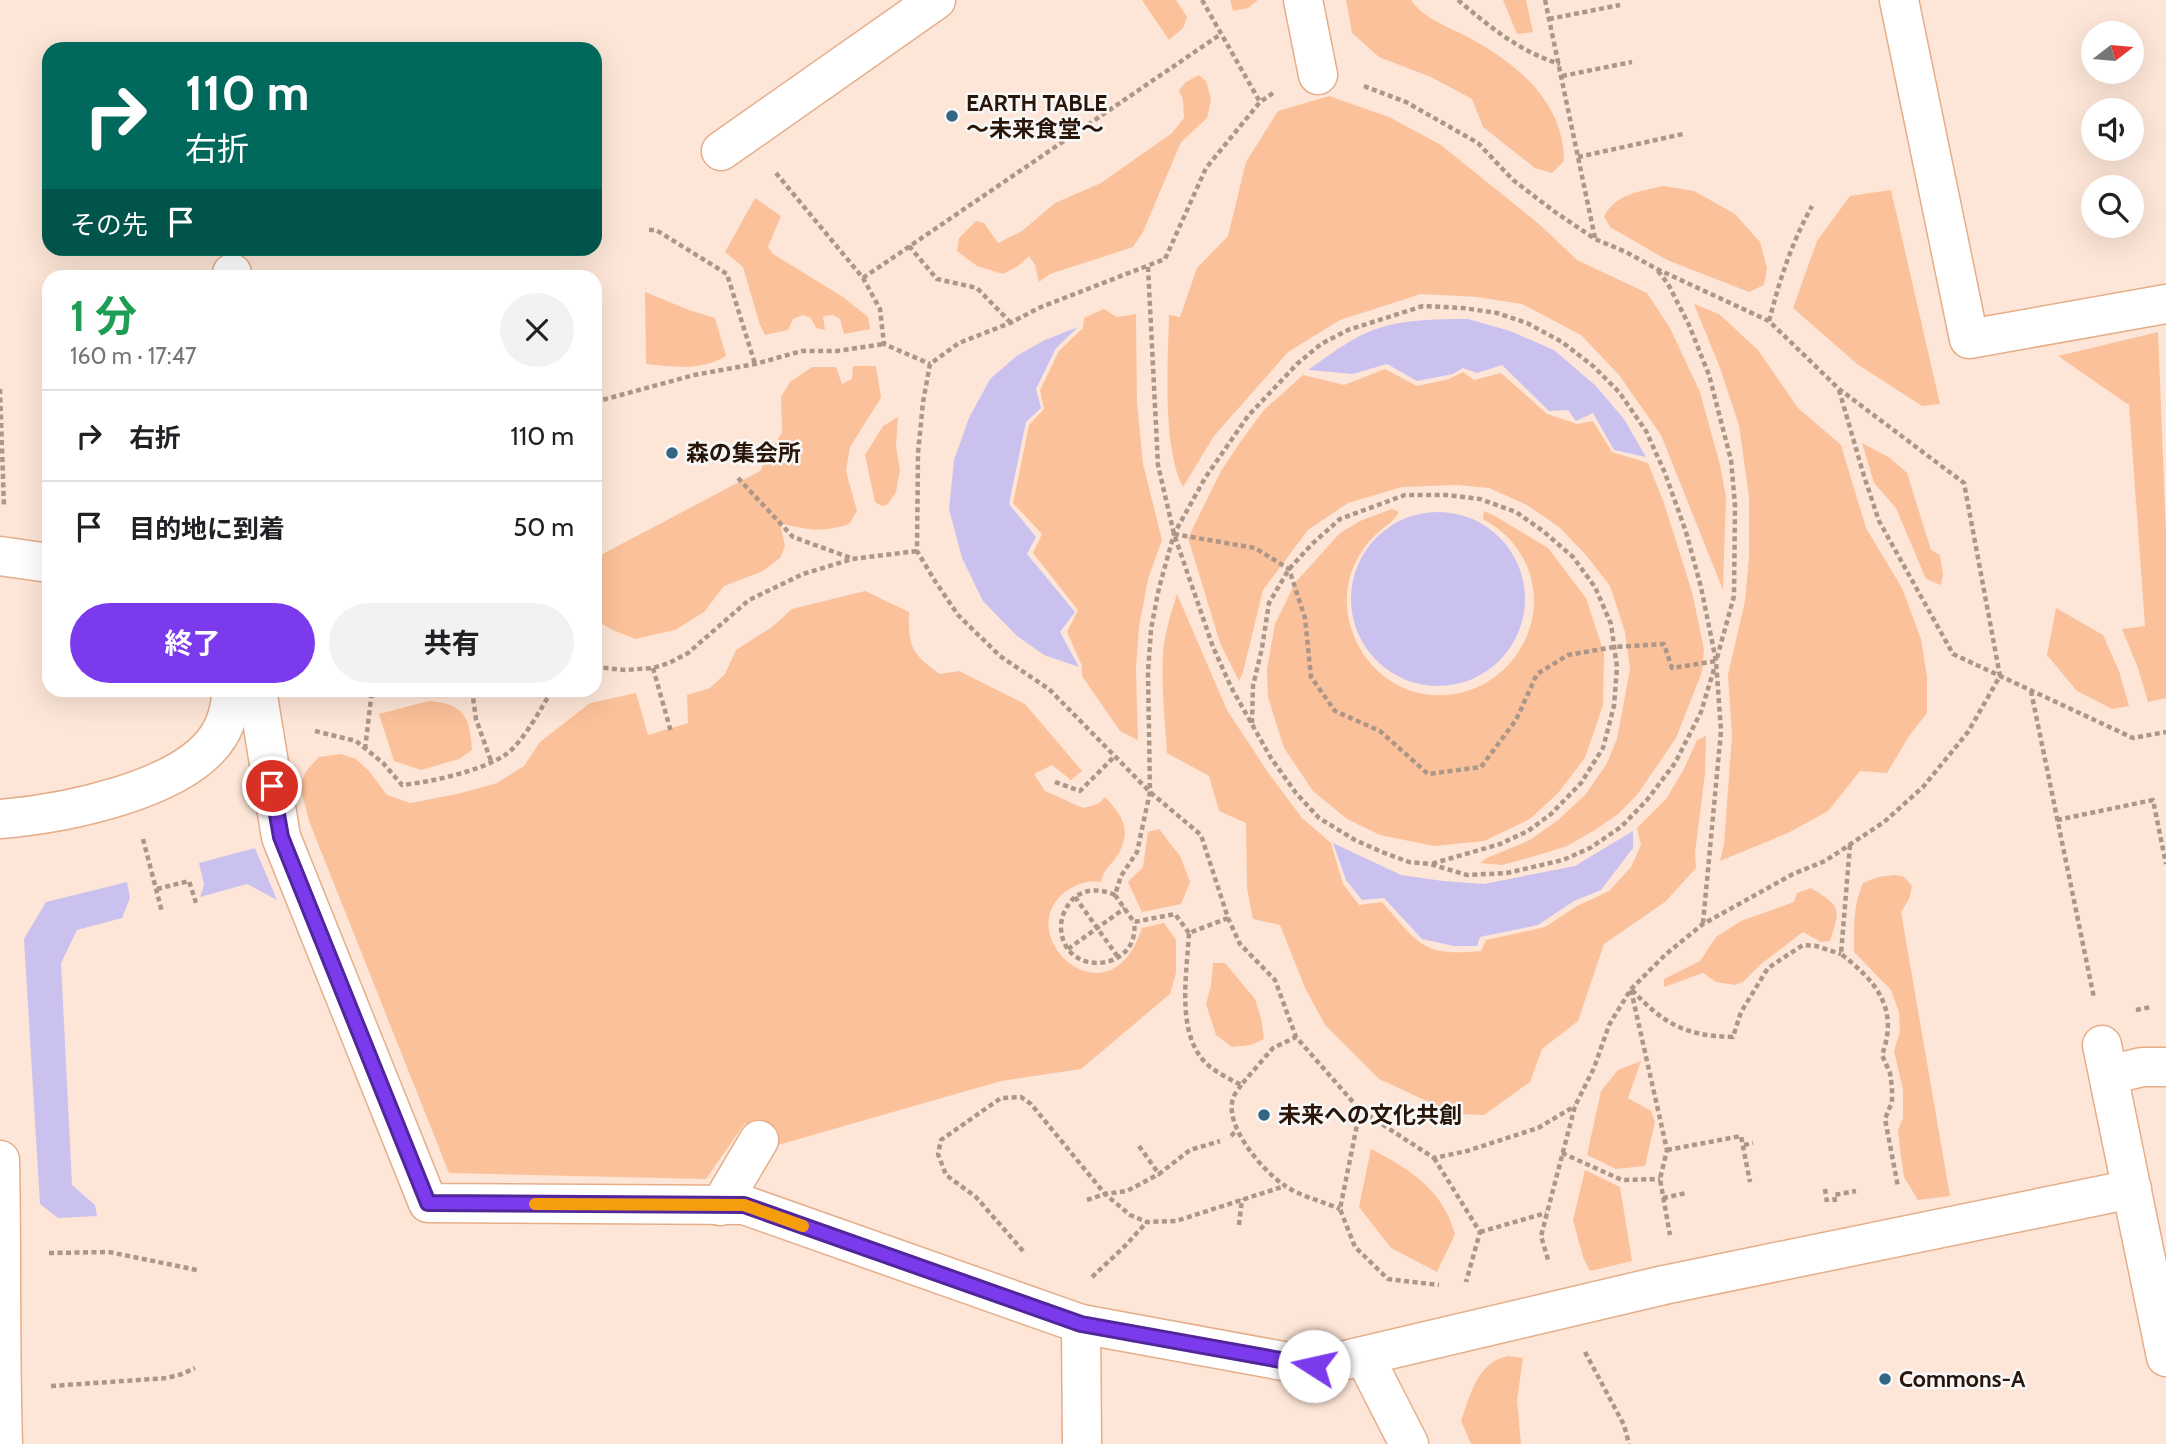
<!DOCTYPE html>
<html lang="ja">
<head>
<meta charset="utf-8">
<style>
	body { margin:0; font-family:Cabin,"Noto Sans JP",sans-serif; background:#f2f2f2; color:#202124; height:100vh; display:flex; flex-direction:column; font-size:26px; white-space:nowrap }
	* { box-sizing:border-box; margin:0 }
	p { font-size:23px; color:#757577 }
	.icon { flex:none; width:38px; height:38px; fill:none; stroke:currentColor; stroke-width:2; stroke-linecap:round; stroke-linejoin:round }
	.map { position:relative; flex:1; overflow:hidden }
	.sheet { position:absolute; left:42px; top:270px; width:560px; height:427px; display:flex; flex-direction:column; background:#fff; border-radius:21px; box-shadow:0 7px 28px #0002 }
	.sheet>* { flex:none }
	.top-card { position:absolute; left:42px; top:42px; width:560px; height:214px; border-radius:21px; box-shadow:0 7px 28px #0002; background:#00695c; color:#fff; overflow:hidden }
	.needle { width:46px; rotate:74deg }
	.tools { position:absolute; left:2081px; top:21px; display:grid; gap:14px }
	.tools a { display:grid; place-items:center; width:63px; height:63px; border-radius:50%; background:#fff; box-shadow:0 7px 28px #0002; font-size:35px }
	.pin { position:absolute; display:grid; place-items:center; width:60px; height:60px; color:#fff; margin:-30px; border:4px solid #fff; border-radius:50%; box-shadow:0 2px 7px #0007 }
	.me { position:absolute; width:77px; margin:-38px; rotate:280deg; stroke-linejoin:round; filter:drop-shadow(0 0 5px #0008) }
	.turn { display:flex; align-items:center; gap:24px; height:147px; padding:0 28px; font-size:32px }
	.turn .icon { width:91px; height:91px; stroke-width:2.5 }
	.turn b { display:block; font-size:49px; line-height:60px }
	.then { display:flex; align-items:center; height:66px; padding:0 28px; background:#0003; gap:14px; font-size:26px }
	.round { display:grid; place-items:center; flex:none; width:74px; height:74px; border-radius:37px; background:#f2f2f2 }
	.overview { display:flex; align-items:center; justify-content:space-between; height:119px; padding:0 28px }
	h1 { font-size:42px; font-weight:700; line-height:52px; color:#1e9e55 }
	.action { display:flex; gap:14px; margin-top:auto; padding:14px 28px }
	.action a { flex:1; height:80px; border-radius:42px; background:#7c3aed; color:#fff; font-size:28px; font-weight:700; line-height:80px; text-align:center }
	.action a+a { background:#f2f2f2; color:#202124 }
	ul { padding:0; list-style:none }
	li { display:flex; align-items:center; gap:21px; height:91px; padding:0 28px; border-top:2px solid #e0e0e0 }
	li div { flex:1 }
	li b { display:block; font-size:26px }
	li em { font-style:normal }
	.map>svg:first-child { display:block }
</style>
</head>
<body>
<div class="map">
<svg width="2166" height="1444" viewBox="0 0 2166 1444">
	<rect width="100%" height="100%" fill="#fde6d7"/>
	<g fill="#fbc19a">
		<polygon points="1142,0 1176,0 1187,17 1183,28 1169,40"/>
		<polygon points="1230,0 1258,0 1248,8 1233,11"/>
		<path d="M 1346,0 L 1411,0 C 1423,17 1441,24 1460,33 C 1511,59 1564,98 1564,161 L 1552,173 L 1535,168 L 1483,127 L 1472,99 L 1431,77 L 1379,57 L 1352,33 Z"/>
		<polygon points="1503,0 1526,0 1533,32 1517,34"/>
		<polygon points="1199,75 1206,81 1211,99 1207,118 1181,142 1143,232 1133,247 1050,274 1039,282 1035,265 1029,256 1018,266 1003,274 977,266 957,251 959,238 976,221 984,223 998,243 1022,231 1055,203 1101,183 1172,133 1184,118 1183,100 1179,90 1186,82"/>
		<path d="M 1329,96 L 1389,117 L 1441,145 L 1539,224 L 1577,260 L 1647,293 L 1670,328 L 1700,392 L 1720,465 L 1726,497 L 1723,590 L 1661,435 L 1619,375 L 1581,335 L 1522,304 L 1477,297 L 1421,294 L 1340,320 L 1288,352 L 1214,436 L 1183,487 C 1162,447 1168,361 1169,315 L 1180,317 L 1197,268 L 1228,236 L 1246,162 L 1278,111 Z"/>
		<path d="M 1663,186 L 1694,191 L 1735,214 L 1760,242 L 1767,268 L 1764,285 L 1749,292 L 1667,260 L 1610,227 L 1604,216 C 1617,193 1639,192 1663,186 Z"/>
		<polygon points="1891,190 1940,404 1922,406 1857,364 1793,308 1817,241 1850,196"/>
		<polygon points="755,198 781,216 768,247 773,254 843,297 868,317 870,329 844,334 840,319 833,315 823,316 825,330 816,328 811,318 803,315 793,319 788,330 765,335 760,325 743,267 725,252"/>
		<path d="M 645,292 L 689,310 L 715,318 L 726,356 C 702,371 674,367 646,364 Z"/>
		<polygon points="1694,304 1719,314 1758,350 1798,408 1841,445 1866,528 1902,588 1921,639 1927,677 1927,713 1909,736 1887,773 1860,771 1828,811 1788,833 1720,861 1724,845 1732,735 1728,675 1745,601 1749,557 1749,497 1739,425 1720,368"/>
		<polygon points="1104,309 1117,317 1136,314 1137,402 1143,464 1162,540 1148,579 1139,627 1136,669 1138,740 1120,731 1082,676 1082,666 1067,632 1078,610 1033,553 1042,534 1013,503 1029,425 1044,409 1040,390 1059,351 1083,328 1084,318"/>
		<polygon points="2158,332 2166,532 2166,698 2148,702 2138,668 2122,629 2145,626 2129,405 2058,356"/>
		<path d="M 853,366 L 876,366 L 881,398 L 850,447 L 846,471 L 857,511 L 849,524 C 822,533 807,530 780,523 L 785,546 L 780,558 L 763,571 L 724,586 L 704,612 L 675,630 L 635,639 L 613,630 L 595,620 L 595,558 L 760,471 L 782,432 L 781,397 L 790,382 L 812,367 L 836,367 L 842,384 L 852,379 Z"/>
		<polygon points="1385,369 1417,386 1449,379 1463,372 1474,380 1501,373 1547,414 1577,424 1593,421 1612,452 1648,463 1664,503 1692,592 1704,649 1702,672 1676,738 1637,795 1618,814 1595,830 1567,846 1535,856 1502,865 1480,863 1487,858 1530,840 1558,820 1585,795 1606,765 1617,739 1630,669 1625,632 1610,586 1586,555 1559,527 1527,505 1489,488 1457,485 1402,487 1348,503 1308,530 1263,590 1243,672 1239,681 1220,643 1188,538 1221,471 1241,441 1264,410 1303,375 1344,385"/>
		<polygon points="898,417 896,446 900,470 896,492 888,504 882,506 875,502 865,455 883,426"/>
		<polygon points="1862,443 1890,458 1907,473 1931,550 1940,555 1943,574 1941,585 1926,579 1896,508 1874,483"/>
		<path d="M 1392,509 L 1399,512 C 1394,521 1388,524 1381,530 C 1367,541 1357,557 1351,573 C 1342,601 1348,631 1364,655 C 1378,675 1399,690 1424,694 C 1509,707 1568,609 1512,542 C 1504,532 1493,525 1483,519 L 1484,511 L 1495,516 L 1548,548 L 1586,598 L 1604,653 L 1603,705 L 1585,758 L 1558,793 L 1530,819 L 1484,841 L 1434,846 L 1380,835 L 1347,819 L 1313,791 L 1284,748 L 1268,697 L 1267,669 L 1275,624 L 1295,583 L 1340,533 L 1362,520 Z"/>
		<path d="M 865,591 L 909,612 C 908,647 912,654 940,674 L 959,671 L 1025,704 L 1082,771 L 1071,780 L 1052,765 L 1034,774 L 1045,791 L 1083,808 L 1098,804 L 1105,797 C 1121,814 1132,829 1119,853 C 1113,864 1103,869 1101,882 C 1088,879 1075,885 1065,892 C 1009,936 1110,1028 1142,928 L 1164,923 L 1176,940 L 1176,973 L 1170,994 L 1081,1069 L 1001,1081 L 778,1145 L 745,1123 L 706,1179 L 449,1173 L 309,821 L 300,786 L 306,771 L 319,757 L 341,754 L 356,759 L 369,771 L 387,795 L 410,803 L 457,794 L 497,783 L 524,766 L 540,742 L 590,703 L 636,693 L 648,735 L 688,723 L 687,695 L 710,688 L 725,674 L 736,650 L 772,627 L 792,609 Z"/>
		<path d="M 1177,594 L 1227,710 L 1269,774 L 1302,818 L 1331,843 L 1343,884 L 1359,905 L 1382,902 C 1418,943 1422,957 1481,951 L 1486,940 L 1545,927 L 1577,906 L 1609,891 L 1631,867 L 1641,845 L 1637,828 L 1666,799 L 1684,769 L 1697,740 L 1706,736 L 1705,773 L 1695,853 L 1696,868 L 1665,902 L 1604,944 L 1578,1021 L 1542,1049 L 1530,1082 L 1484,1115 L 1455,1114 L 1379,1079 L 1325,1025 L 1305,988 L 1280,925 L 1253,919 L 1247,888 L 1246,823 L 1219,811 L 1209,776 L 1167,753 C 1165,720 1161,686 1163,653 C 1165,632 1171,613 1177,594 Z"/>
		<polygon points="2056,608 2103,635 2119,671 2129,706 2112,709 2077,691 2047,655"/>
		<path d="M 429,701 C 464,704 470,717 472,750 L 459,759 L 421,770 L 394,761 L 379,714 Z"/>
		<polygon points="1159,829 1180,856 1190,882 1181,904 1142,912 1128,882 1143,867 1148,832"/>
		<path d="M 1895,875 L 1904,877 L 1912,886 L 1909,899 L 1901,912 L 1950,1196 L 1918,1200 L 1904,1177 L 1900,1149 L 1898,1130 L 1903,1118 L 1903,1090 L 1894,1051 L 1900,1031 L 1899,1012 L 1891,990 L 1854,952 C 1854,928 1853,905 1863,883 L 1878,877 Z"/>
		<path d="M 1811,888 C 1841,907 1841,907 1830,941 L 1821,942 L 1803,932 L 1761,964 L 1743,982 L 1735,985 L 1716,982 L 1703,973 L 1664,987 L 1664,979 L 1700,961 L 1716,937 L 1741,921 L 1794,902 L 1797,893 Z"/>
		<polygon points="1213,963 1225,963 1255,999 1261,1018 1264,1039 1251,1045 1232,1047 1216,1035 1206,1004 1211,986"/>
		<polygon points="1641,1061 1628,1098 1651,1111 1655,1122 1645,1166 1616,1169 1587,1155 1601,1091 1618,1070"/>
		<path d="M 1371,1149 C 1398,1163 1429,1181 1444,1208 C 1449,1216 1452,1225 1455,1234 L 1437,1272 L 1391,1248 L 1359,1207 Z"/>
		<polygon points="1585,1170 1620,1187 1632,1261 1590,1271 1583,1257 1573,1220"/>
		<path d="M 1508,1356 L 1523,1358 L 1517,1400 L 1521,1444 L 1471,1444 L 1461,1421 C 1470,1396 1477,1362 1508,1356 Z"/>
	</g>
	<g fill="#cbc1ef">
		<path d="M 1468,319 L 1510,331 L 1554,350 L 1596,386 L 1624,419 L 1646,457 L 1614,450 L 1593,413 L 1576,421 L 1568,410 L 1549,411 L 1502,365 L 1477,373 L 1463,368 L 1453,374 L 1417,381 L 1387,364 L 1353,374 L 1308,370 C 1328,356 1355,335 1379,328 C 1407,319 1439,319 1468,319 Z"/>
		<polygon points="1078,327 1056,348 1036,389 1041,408 1026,422 1009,504 1036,537 1027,554 1075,612 1060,632 1079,667 1044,655 1017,636 983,601 962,558 949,509 954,460 969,418 990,379 1018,355 1045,340"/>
		<circle cx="1438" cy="599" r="87"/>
		<polygon points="1633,831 1633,848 1601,890 1574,901 1538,925 1480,937 1477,946 1454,946 1422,939 1384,898 1362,900 1346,880 1333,843 1401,875 1443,881 1484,884 1575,866"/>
		<polygon points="255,848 277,900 247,884 200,897 204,885 199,863"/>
		<polygon points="127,882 130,898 122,918 77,930 61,963 72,1185 95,1205 97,1216 58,1218 40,1204 24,939 46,902"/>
	</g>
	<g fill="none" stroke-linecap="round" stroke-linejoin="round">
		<g stroke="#e5ae89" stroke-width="41">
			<g id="minor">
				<polyline points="1303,0 1318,75"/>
				<polyline points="1899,0 1969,339 2166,304"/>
				<polyline points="721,151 936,0"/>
				<polyline points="232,273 232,276"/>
				<polyline points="0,556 49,563"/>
				<polyline points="257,690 281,837 428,1203 744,1205 1081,1324 1316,1367 1664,1285 2132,1189"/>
				<path d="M 0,819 C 61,814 185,791 219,735 C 228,721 230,706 232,690"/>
				<polyline points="2102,1045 2166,1357"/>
				<polyline points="2109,1075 2142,1067 2166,1067"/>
				<path d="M 0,1160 C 2,1255 0,1349 3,1444"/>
				<polyline points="720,1206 759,1140"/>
				<polyline points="1081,1324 1082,1444"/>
				<polyline points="1364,1356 1409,1444"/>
			</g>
		</g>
		<g stroke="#ac9688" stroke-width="4.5" stroke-dasharray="5 3.5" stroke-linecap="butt">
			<polyline points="1202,0 1260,102"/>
			<path d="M 1458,0 C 1490,27 1520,52 1560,64"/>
			<polyline points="1545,0 1595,238"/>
			<polyline points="1549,19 1620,5"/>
			<polyline points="1562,76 1632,62"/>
			<polyline points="1364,86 1406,102 1478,143 1513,180 1555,212 1595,239 1626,252 1657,269 1769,321 1839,389 1964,483 2000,676 1968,732 1923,787 1884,822 1825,861 1793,874 1703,924 1666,954 1631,989 1609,1025 1594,1068 1575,1106 1541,1236 1549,1263"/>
			<polyline points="1273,93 1260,102 1206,168 1165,259 1041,307 1010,323 959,343 930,364 923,402 918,453 917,551 935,581 958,615 1000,656 1049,689 1150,792 1201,835 1228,918 1240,944 1275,980 1296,1037 1360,1110 1434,1158 1467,1151 1538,1128 1575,1106"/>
			<polyline points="1578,157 1683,134"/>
			<polyline points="776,173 863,278 880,309 884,344 930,364"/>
			<polyline points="649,230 656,230 727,274 755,364"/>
			<polyline points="909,246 937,279 977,288 1010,322"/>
			<polyline points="1148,267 1158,465 1174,534 1213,647 1231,687 1271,758 1296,793 1319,818 1355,840 1382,852 1409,862 1430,864 1467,875 1507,873 1563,860 1590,848 1621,827 1647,800 1675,763 1701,712 1715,666"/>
			<polyline points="1658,271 1668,284 1689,325 1709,375 1731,460 1735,505 1734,596 1717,658"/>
			<polyline points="863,278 1221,34"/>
			<path d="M 1769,321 C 1780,279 1791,244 1812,206"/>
			<polyline points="0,389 4,507"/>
			<polyline points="1839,390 1864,476 1879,521 1953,654 2133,738 2166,732"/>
			<polyline points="595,402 694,375 755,364 802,351 837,351 884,344"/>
			<polyline points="738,478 793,537 851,558"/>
			<polyline points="1174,534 1255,548 1289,569 1305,618 1311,677 1335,711 1380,731 1428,774 1481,767 1516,720 1537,674 1568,655 1614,647 1664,644 1672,668 1716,661"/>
			<polyline points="595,667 625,670 653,668 669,663 688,653 749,600 803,574 852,559 917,551"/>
			<polyline points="653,668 671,732"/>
			<polyline points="472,690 476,719 491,761"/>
			<polyline points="2031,691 2094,998"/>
			<polyline points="1252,723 1253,686 1262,648 1269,603 1289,569 1312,544 1340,519 1405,495 1447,495 1480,499 1516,512 1543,531 1573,557 1595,587 1611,624 1617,667 1614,706 1603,748 1581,783 1551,814 1528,831 1500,844 1431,864"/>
			<path d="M 315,731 L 356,741 L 383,763 L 402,785 C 431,782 481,771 505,755 C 522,744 542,707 552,690"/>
			<polyline points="365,749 372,690"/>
			<polyline points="1055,782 1080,791 1114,757"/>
			<polyline points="2057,820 2153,800 2166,864"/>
			<polyline points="143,839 162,912"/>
			<path d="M 1850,845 L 1841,954 C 1877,982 1899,1009 1882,1055 L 1890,1073 L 1892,1087 L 1892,1102 L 1885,1119 L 1898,1187"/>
			<polyline points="157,889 189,881 196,903"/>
			<path d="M 1115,895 C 1101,889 1086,888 1074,898 C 1066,906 1061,916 1061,927 C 1062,979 1141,972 1134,922"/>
			<polyline points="1075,897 1118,957"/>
			<path d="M 1228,918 L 1189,933 C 1187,973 1175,1036 1208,1065 C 1217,1073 1230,1079 1241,1085 L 1273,1048 L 1296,1037"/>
			<polyline points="1189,933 1175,914 1134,922 1115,895 1121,876 1137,852 1150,792 1148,672 1151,629 1159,588 1174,534 1205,478 1248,416 1297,364 1321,344 1348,330 1423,306 1463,308 1497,313 1527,323 1562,342 1593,366 1619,392 1646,431 1665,473 1686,532 1701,587 1716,661 1721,731 1703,923"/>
			<polyline points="1068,949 1125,908"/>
			<polyline points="1631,990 1667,1150 1660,1179 1670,1235"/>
			<path d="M 1632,990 C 1664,1024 1685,1036 1733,1037 L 1741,1012 L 1768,968 L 1803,945 L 1816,946 L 1841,954"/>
			<polyline points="2136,1010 2151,1007"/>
			<path d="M 1241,1085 C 1239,1089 1234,1094 1233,1099 C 1224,1126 1263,1171 1284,1185 C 1299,1196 1322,1201 1340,1209"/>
			<polyline points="1360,1110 1340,1209 1355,1247 1388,1279 1439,1285"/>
			<polyline points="1231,1136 1237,1130"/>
			<polyline points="1744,1145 1753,1143"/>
			<polyline points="1139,1146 1159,1174 1190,1150 1220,1141"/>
			<polyline points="1667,1150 1741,1136 1750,1182"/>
			<polyline points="1562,1153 1622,1180 1660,1179"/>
			<polyline points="1434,1158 1480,1232 1466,1282"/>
			<polyline points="1825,1189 1827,1202"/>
			<polyline points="1663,1198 1686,1193"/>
			<polyline points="1087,1200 1105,1194 1127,1191 1159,1174"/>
			<polyline points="1835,1202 1834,1195 1856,1191"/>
			<polyline points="1239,1225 1242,1199"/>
			<polyline points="1480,1232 1546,1213"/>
			<polyline points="1023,1251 976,1197 946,1175 938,1154 941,1140 1001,1098 1021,1097 1031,1104 1105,1194 1130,1215 1147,1222 1176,1221 1285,1186"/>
			<polyline points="49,1253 109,1252 197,1270"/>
			<polyline points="1092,1277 1124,1247 1147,1222"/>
			<polyline points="1585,1352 1624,1425 1629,1444"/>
			<polyline points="51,1386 167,1378 182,1374 195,1368"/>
		</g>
		<use href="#minor" stroke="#fff" stroke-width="38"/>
	</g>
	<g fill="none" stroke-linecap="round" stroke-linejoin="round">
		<g stroke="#51269a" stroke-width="18">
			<polyline id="route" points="272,786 281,837 428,1203 744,1205 1081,1324 1314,1366"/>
		</g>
		<use href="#route" stroke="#7c3aed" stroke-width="12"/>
		<polyline stroke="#f59e0b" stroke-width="12" points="535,1204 744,1205 803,1226"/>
	</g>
	<g fill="#326683" stroke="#f8f8f8" stroke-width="2.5">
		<circle cx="952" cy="116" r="7"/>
		<circle cx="672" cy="453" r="7"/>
		<circle cx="1264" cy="1115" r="7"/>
		<circle cx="1885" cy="1379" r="7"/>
	</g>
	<g text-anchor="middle" stroke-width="5" stroke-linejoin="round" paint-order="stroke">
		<g font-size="23" font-weight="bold" fill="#2a1608" stroke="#f8f8f8" text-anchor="start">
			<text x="966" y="111">EARTH TABLE<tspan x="966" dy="26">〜未来食堂〜</tspan></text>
			<text x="686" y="461">森の集会所</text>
			<text x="1278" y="1123">未来への文化共創</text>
			<text x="1899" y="1387">Commons-A</text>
		</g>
	</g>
</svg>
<div class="tools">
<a><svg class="needle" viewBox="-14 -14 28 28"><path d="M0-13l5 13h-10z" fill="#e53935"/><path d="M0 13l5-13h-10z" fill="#757577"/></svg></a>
<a><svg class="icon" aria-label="sound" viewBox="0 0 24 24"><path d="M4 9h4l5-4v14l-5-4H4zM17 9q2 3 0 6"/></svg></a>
<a><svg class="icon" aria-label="search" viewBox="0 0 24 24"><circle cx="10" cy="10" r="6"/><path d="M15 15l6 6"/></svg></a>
</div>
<div class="pin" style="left:272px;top:786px;background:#d93025"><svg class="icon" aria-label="arrive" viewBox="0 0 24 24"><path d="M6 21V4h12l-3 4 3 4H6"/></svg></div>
<svg class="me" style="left:1314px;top:1366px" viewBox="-20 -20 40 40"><circle r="19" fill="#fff"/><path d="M0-13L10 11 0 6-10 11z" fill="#7c3aed"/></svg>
<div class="top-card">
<div class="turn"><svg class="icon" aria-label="right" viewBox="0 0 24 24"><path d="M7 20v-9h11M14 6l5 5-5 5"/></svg><div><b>110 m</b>右折</div></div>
<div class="then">その先<svg class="icon" aria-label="arrive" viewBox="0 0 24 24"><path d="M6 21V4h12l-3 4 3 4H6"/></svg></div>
</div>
<section class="sheet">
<div class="overview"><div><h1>1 分</h1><p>160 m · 17:47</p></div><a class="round"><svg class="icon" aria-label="close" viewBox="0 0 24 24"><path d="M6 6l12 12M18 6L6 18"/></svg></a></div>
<ul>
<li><svg class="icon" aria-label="right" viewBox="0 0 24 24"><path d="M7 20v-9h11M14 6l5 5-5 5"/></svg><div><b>右折</b></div><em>110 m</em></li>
<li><svg class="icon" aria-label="arrive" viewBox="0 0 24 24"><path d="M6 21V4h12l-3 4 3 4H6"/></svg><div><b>目的地に到着</b></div><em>50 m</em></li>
</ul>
<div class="action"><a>終了</a><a>共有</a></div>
</section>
</div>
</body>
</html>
